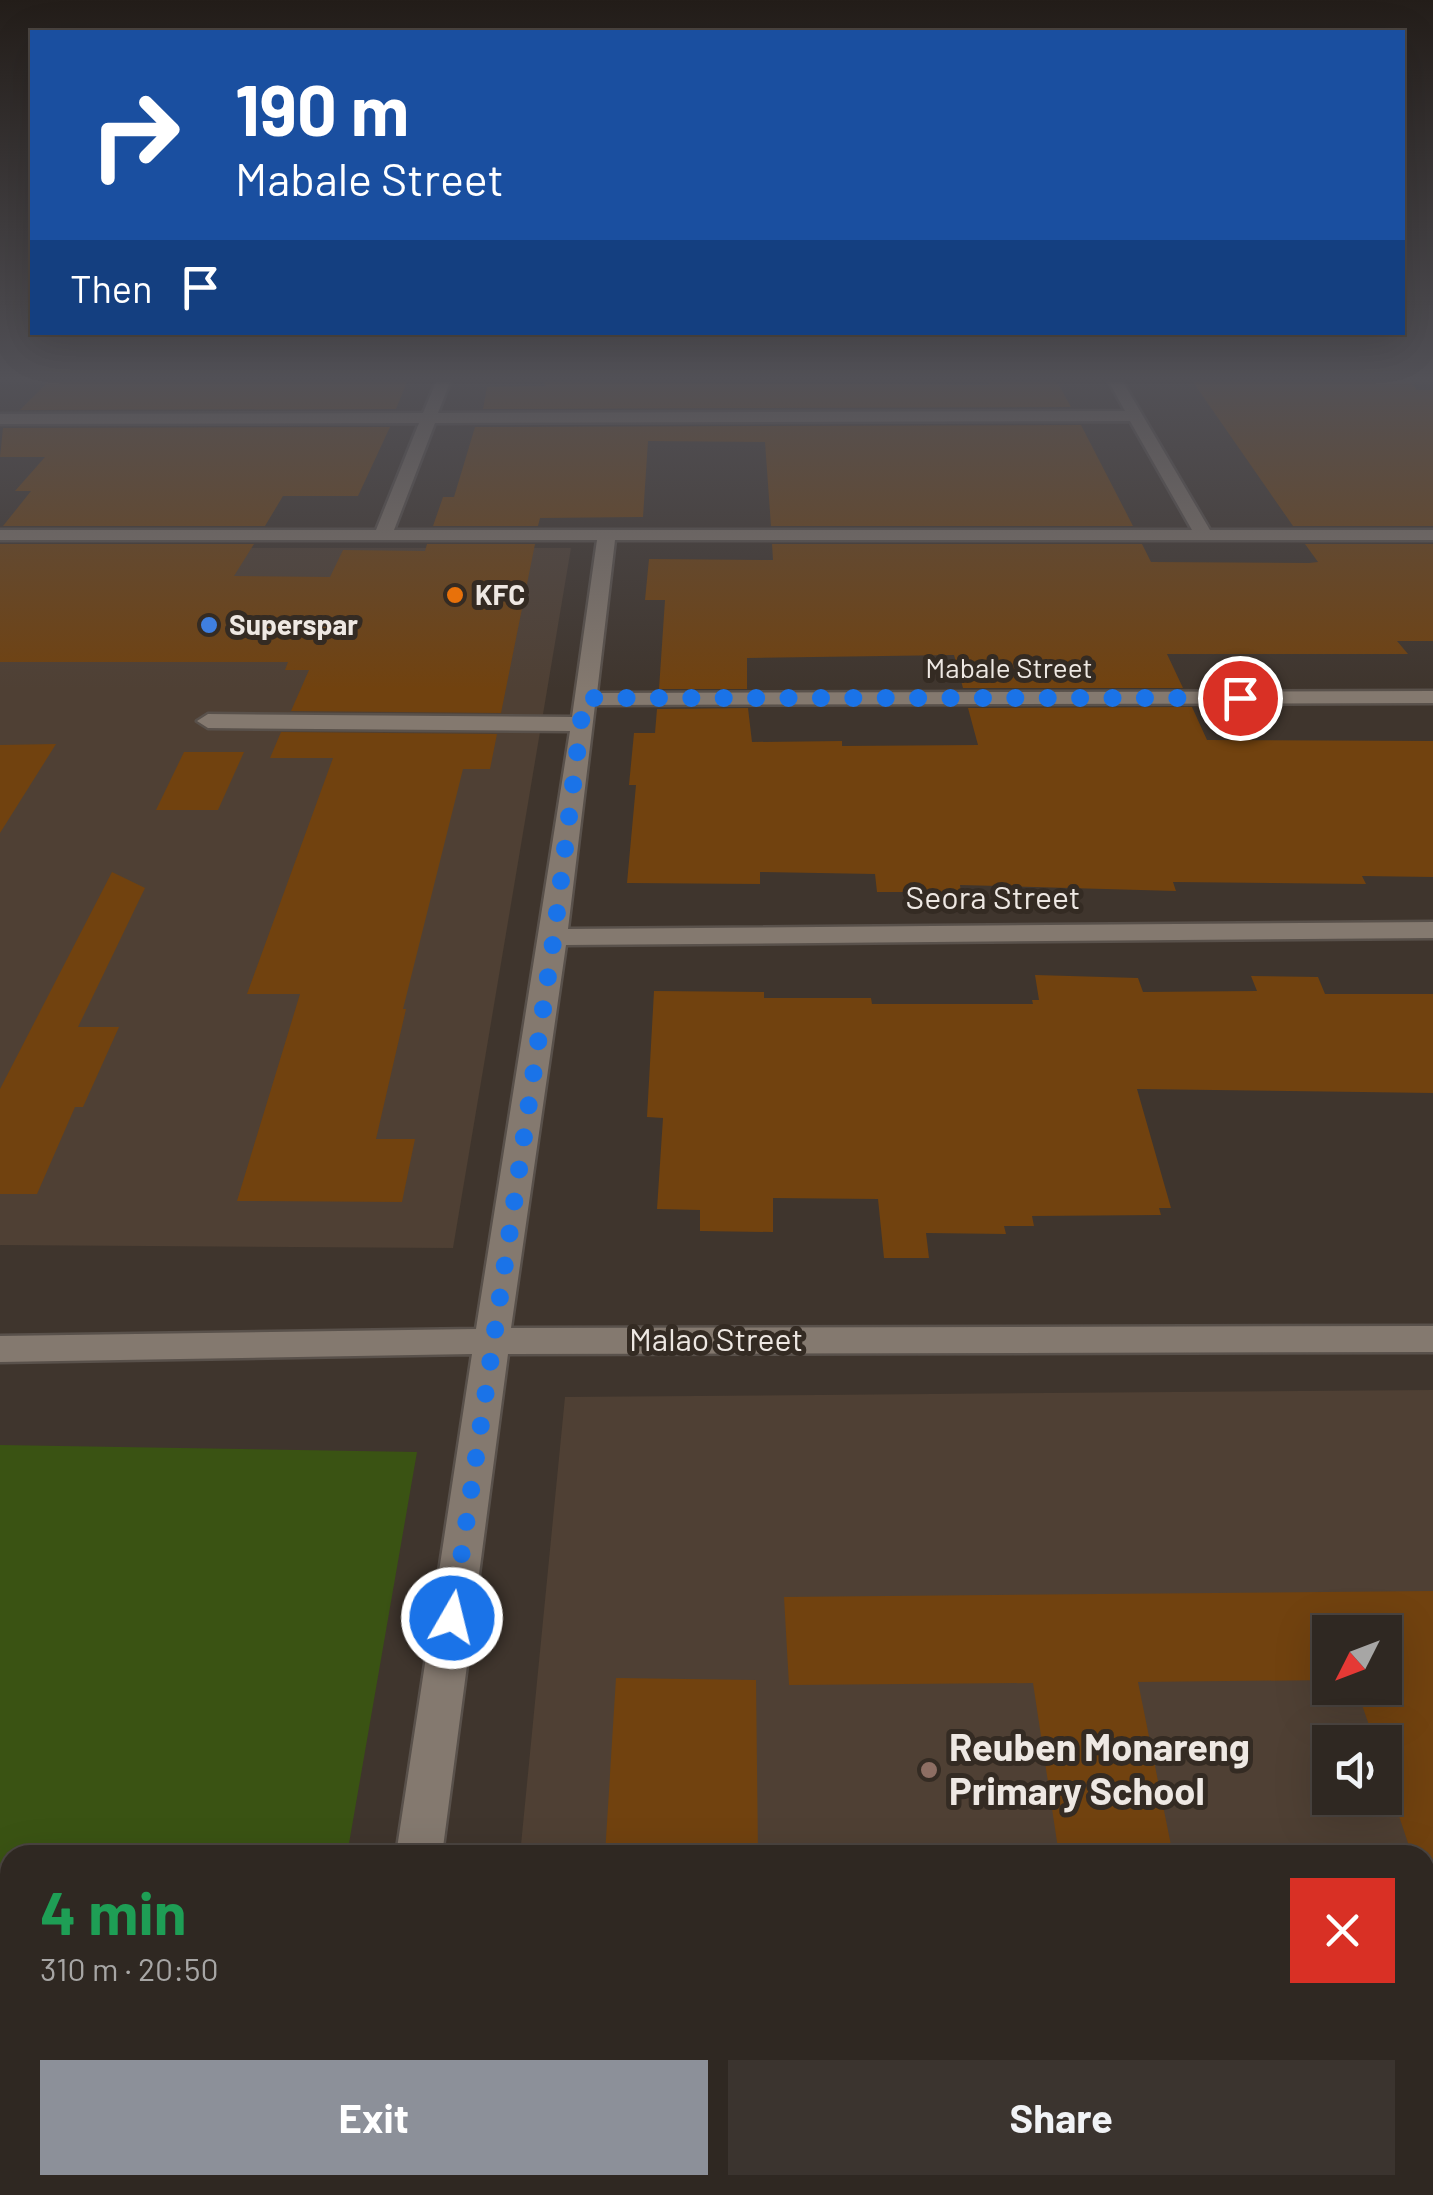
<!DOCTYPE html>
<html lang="en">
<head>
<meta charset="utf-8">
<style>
	body { margin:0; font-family:Barlow,sans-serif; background:#3b342f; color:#f1f3f6; height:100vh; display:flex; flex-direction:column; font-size:38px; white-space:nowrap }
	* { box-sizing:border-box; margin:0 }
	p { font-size:32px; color:#a7a6a5 }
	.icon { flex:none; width:55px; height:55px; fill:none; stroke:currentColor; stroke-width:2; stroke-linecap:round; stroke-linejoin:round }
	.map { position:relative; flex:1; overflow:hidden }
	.side { position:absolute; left:0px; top:1845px; width:1435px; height:350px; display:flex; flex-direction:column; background:#2f2822; border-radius:30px 30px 0 0; box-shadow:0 10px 40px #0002,0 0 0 2px #4a4440 }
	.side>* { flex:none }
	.guide { position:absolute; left:30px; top:30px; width:1375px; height:305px; border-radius:0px; box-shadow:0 10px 40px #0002,0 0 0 2px #4a4440; background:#1a4fa0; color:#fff; overflow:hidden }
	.needle { width:65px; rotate:228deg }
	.fabs { position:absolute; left:1312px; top:1615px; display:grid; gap:20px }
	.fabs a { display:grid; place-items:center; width:90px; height:90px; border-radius:0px; background:#2f2822; box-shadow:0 10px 40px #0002,0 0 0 2px #4a4440; font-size:50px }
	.pin { position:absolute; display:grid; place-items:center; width:85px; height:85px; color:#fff; margin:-42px; border:5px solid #fff; border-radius:50%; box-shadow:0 2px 10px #0007 }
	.me { position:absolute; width:110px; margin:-55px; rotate:8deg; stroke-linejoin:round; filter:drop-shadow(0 0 8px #0008) }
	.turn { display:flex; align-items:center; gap:35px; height:210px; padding:0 40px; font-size:45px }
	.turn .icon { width:130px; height:130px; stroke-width:2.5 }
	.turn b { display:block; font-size:70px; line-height:85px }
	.then { display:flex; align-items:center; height:95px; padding:0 40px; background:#0003; gap:20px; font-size:38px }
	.round { display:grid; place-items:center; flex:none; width:105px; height:105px; border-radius:0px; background:#3b342f }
	.summary { display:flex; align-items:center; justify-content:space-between; height:170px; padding:0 40px }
	h1 { font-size:60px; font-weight:700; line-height:75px; color:#1e9e55 }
	.button { display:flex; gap:20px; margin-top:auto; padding:20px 40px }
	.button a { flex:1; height:115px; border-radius:0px; background:#8c9099; color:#fff; font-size:40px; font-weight:700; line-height:115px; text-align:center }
	.button a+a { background:#3b342f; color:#f1f3f6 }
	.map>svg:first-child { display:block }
</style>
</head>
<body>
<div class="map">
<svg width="1433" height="2195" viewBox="0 0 1433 2195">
	<rect width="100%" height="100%" fill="#3f352d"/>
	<g fill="#4f4034" fill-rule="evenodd">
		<polygon points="0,548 571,548 453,1248 0,1245"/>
		<path d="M 1433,1390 L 1433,2195 L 487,2195 L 488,2185 L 1425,2185 L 1425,1855 L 520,1855 L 565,1397 ZM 1330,1632 L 1385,1632 L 1385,1688 L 1330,1688 ZM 1330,1742 L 1385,1742 L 1385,1798 L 1330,1798 Z"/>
	</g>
	<polygon fill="#3a5313" points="0,1445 417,1452 347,1855 10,1855 10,1883 0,1883"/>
	<g fill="#71420f">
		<polygon points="48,382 407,382 396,409 20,410"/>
		<polygon points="544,382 989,385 988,382 1057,382 1071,407 483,409 487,387 546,386"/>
		<polygon points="1193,382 1410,382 1417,390 1433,390 1433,526 1293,526"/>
		<polygon points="1081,425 1133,526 771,526 765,442 648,441 643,517 540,518 538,526 433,526 443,497 454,497 475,427"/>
		<polygon points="390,427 358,496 283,496 265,526 3,526 31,491 15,491 45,457 0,457 3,428"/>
		<polygon points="0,544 254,544 234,576 330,577 343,550 425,551 427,544 535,544 501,713 291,711 309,670 285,670 288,662 0,662"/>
		<polygon points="772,544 1142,544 1151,562 1309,563 1318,562 1305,544 1433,544 1433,641 1397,641 1408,654 1167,654 1183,688 963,688 954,655 747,658 747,689 659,689 665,600 645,600 649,559 773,560"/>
		<polygon points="1192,707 1207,740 1433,741 1433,877 1362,876 1366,884 1173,882 1176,891 960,885 961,892 877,892 875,874 760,872 760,884 627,883 636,785 629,785 634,733 655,733 657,709 748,708 752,742 842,741 842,746 978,745 968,708"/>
		<polygon points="281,732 497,734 490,769 463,769 403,1009 406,1009 376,1139 415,1139 402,1202 237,1201 300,994 247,994 333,758 270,758"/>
		<polygon points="56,744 0,833 0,745"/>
		<polygon points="184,752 244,752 218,810 156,810"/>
		<polygon points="112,872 145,888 78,1027 119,1027 83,1107 75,1107 37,1194 0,1194 0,1089"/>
		<polygon points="1035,975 1138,978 1143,992 1257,991 1251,976 1318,977 1325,994 1433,994 1433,1093 1137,1089 1171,1208 1159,1208 1161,1215 1032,1216 1034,1226 1004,1226 1006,1234 926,1233 929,1258 884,1258 878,1199 773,1198 773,1232 700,1231 700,1210 657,1209 663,1118 647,1117 654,991 764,992 764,998 871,998 872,1004 1033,1004 1032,1000 1039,1000"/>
		<polygon points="1433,1591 1433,1893 1425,1894 1425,1855 1412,1855 1385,1774 1385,1742 1375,1742 1356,1688 1385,1688 1385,1632 1330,1632 1330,1680 1138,1682 1173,1855 1059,1855 1033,1683 789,1685 784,1597"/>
		<polygon points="616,1678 756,1680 758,1855 605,1855"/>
	</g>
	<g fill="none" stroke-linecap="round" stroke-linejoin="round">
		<g stroke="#59514b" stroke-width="5">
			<g id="minor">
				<path d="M 436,382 L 450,382 L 438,413 L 1125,411 L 1109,382 L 1123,382 L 1210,530 L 1433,530 L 1433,540 L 615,540 L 597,693 L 1433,691 L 1433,703 L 595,705 L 568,929 L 1433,922 L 1433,938 L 566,945 L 511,1328 L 1433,1326 L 1433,1352 L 508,1354 L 442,1855 L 396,1855 L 472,1354 L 0,1362 L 0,1336 L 476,1329 L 570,731 L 208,728 L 197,721 L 208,714 L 572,717 L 597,540 L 0,540 L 0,530 L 376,530 L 419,423 L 0,424 L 0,414 L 423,413 ZM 1130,421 L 1192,530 L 394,530 L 435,423 Z"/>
				<polygon points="346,2185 400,2185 398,2195 344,2195"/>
			</g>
		</g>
		<use href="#minor" fill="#84796f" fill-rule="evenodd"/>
	</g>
	<linearGradient id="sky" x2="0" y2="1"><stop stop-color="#231d19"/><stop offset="0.55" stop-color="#525157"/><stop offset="1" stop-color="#525157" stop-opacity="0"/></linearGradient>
	<rect width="1433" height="689" fill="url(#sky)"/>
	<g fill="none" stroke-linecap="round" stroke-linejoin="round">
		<polyline stroke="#1a73e8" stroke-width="18" stroke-dasharray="0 32.4" points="452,1618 554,936 584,698 1240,698"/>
	</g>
	<circle fill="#e8710a" stroke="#342b23" stroke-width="4" cx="455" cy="595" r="10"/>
	<circle fill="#3f7fe0" stroke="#342b23" stroke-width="4" cx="209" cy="625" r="10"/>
	<circle fill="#8d6e63" stroke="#342b23" stroke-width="4" cx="929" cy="1770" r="10"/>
	<g text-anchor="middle" stroke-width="10" stroke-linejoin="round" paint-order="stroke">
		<g font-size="28" font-weight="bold" fill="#eee8e3" stroke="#342b23" text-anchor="start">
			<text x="475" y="605">KFC</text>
			<text x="229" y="635">Superspar</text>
		</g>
		<g font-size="28" fill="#eee8e3" stroke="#342b23">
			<text x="1009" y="678">Mabale Street</text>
		</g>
		<g font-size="32" fill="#eee8e3" stroke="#342b23">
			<text x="993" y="909">Seora Street</text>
			<text x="716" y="1351">Malao Street</text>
		</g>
		<g font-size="38" font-weight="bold" fill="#eee8e3" stroke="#342b23" text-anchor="start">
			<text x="949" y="1761">Reuben Monareng<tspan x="949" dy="44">Primary School</tspan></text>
		</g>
	</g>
</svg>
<div class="fabs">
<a><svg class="needle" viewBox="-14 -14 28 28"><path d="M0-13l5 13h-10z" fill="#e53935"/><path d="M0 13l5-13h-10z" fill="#a7a6a5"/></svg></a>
<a><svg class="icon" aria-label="sound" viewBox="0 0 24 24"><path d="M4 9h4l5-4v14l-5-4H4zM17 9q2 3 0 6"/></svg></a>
</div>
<div class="pin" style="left:1240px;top:698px;background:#d93025"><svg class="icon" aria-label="arrive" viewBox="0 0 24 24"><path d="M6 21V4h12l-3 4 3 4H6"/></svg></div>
<svg class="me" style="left:452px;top:1618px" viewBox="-20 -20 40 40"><circle r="17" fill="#1a73e8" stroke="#fff" stroke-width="3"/><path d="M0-11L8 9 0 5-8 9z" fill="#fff"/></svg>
<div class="guide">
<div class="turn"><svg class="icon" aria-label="right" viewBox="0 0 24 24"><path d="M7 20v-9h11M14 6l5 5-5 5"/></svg><div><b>190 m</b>Mabale Street</div></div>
<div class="then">Then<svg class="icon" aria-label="arrive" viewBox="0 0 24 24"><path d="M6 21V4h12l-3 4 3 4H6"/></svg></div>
</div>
<section class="side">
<div class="summary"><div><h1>4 min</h1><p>310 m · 20:50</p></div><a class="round" style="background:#d93025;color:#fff"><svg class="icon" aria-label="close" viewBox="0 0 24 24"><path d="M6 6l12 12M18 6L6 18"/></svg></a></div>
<div class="button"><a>Exit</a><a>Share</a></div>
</section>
</div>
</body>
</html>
